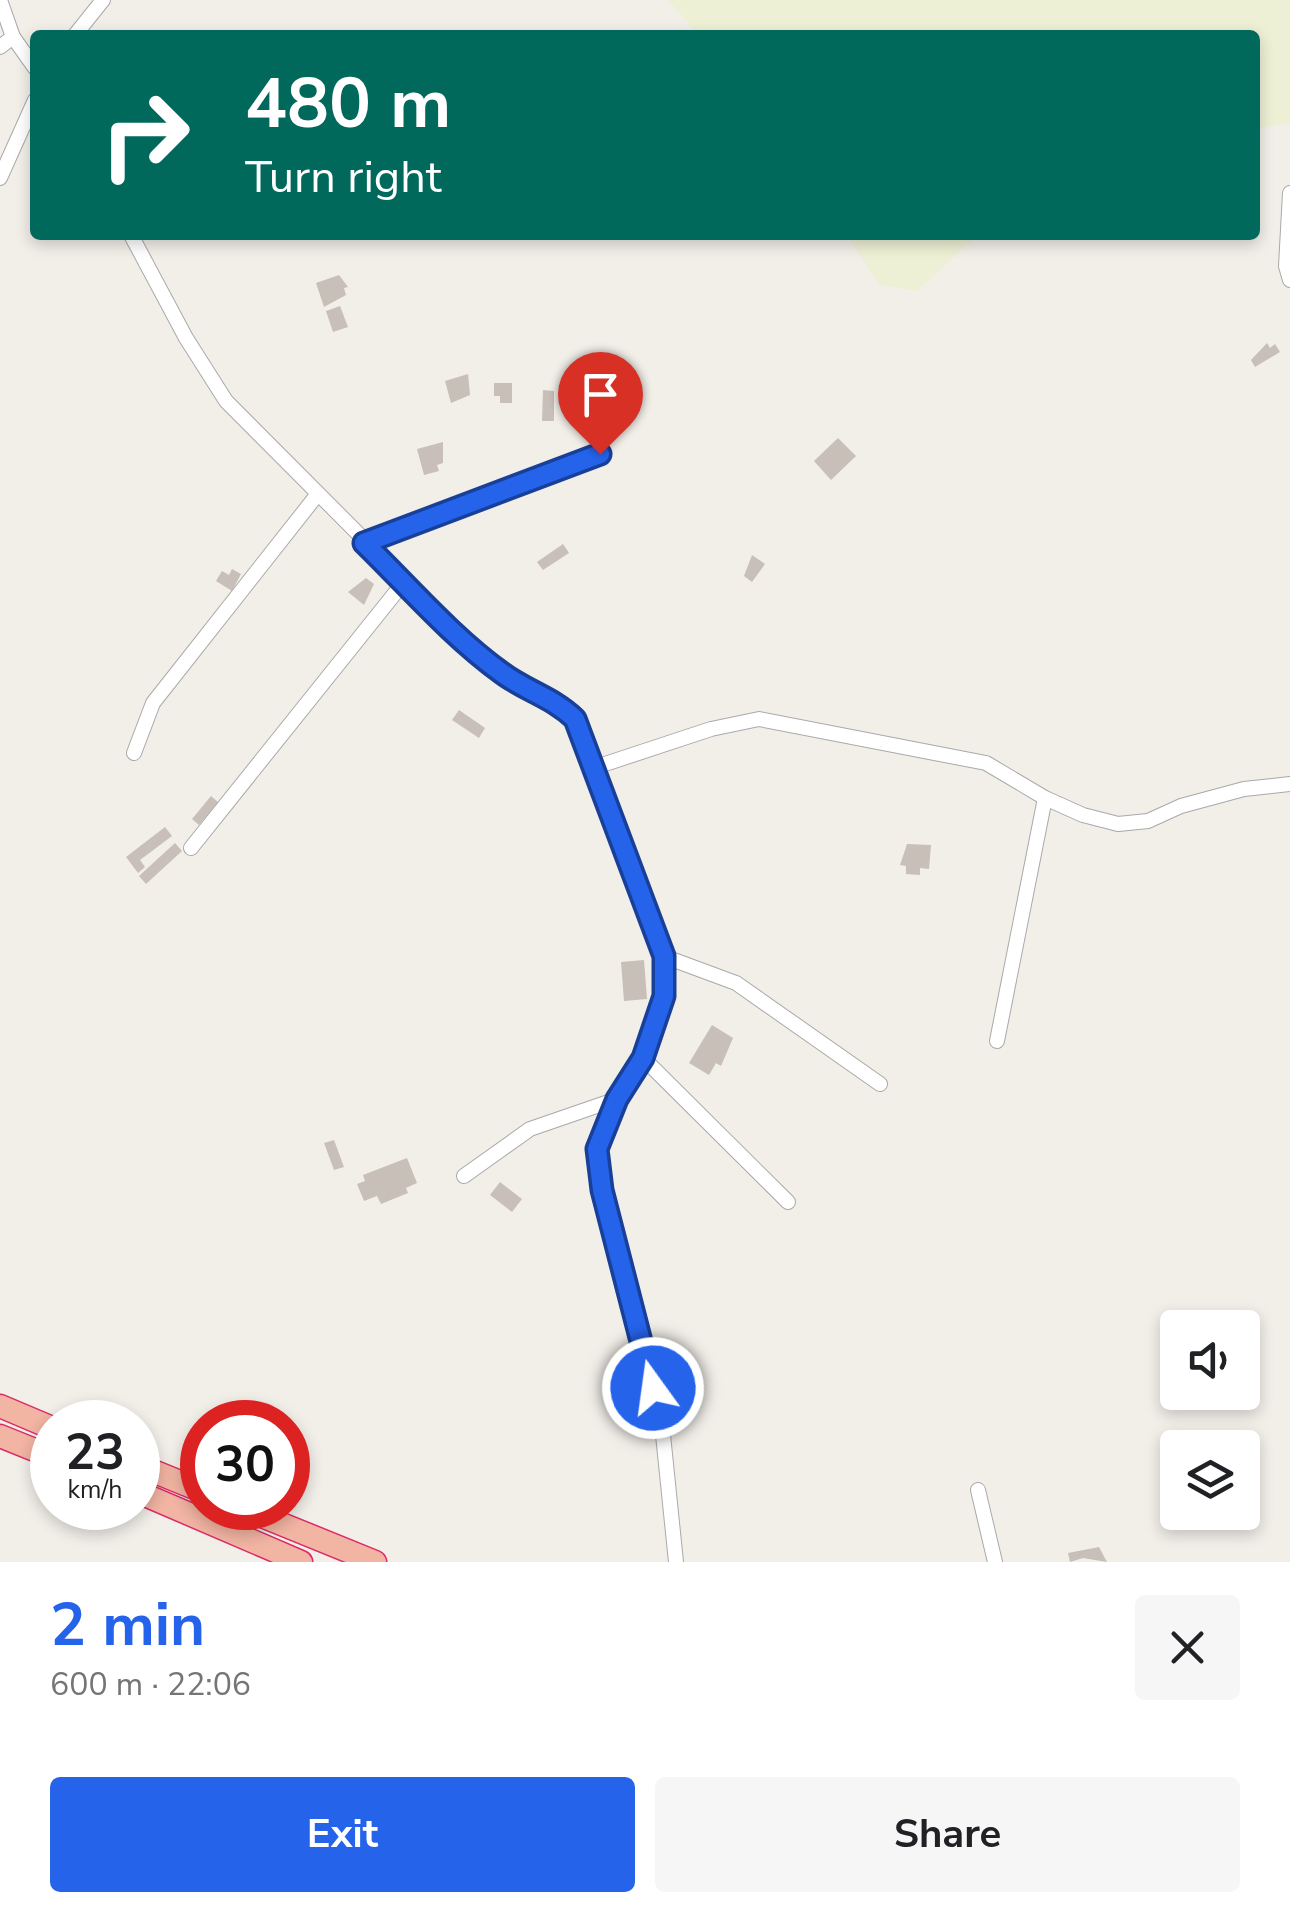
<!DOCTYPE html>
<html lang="en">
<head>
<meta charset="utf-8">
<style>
	body { margin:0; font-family:"Nunito Sans",sans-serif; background:#f6f6f6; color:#202124; height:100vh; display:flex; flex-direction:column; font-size:38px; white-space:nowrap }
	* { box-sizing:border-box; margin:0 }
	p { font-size:32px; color:#757577 }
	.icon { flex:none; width:55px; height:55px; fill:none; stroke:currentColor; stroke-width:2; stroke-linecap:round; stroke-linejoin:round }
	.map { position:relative; height:1562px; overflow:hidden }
	.panel { display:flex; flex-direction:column; background:#fff; flex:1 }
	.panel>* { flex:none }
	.banner { position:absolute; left:30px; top:30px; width:1230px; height:210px; border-radius:10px; box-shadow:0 5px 15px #0003; background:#00695c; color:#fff; overflow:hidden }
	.controls { position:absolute; left:1160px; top:1310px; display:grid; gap:20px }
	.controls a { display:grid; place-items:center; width:100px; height:100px; border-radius:10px; background:#fff; box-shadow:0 5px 15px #0003; font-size:50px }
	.speed { position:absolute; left:30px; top:1400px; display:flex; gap:20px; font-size:50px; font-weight:700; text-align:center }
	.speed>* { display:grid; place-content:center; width:130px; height:130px; border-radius:50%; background:#fff; box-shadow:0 5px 15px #0003; line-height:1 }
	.speed small { font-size:25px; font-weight:400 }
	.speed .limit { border:15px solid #d22; background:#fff; color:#111 }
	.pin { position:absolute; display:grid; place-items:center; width:85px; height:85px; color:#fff; margin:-102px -42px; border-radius:50% 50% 50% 0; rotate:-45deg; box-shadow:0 0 10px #0007 }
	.pin .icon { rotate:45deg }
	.me { position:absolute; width:110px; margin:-55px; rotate:346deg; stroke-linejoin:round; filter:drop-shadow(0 0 8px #0008) }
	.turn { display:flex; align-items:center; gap:35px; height:210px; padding:0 50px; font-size:45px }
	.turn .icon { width:130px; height:130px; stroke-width:2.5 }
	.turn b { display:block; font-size:70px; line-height:85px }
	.round { display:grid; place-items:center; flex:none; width:105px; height:105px; border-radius:10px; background:#f6f6f6 }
	.headline { display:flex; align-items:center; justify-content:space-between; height:170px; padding:0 50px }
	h1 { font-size:60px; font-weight:700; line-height:75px; color:#2563eb }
	.primary-button { display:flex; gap:20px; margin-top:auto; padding:20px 50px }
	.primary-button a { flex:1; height:115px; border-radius:10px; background:#2563eb; color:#fff; font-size:40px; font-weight:700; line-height:115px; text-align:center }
	.primary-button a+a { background:#f6f6f6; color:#202124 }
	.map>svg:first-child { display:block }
</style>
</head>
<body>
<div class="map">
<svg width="1290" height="1562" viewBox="0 0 1290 1562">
	<rect width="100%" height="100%" fill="#f2efe9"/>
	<g fill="#eef0d5">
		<polygon points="668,0 1290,0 1290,122 1255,130 1255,35 698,35"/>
		<polygon points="847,235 977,235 917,291 879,285"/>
	</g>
	<g fill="#c7bfb8">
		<polygon points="339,275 348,287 344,288 346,295 324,307 316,283"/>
		<polygon points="340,306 348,327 333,332 326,311"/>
		<polygon points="1267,343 1270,348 1275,344 1280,352 1255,367 1251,360"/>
		<polygon points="468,374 470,395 451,403 445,381"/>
		<polygon points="494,383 512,383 512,403 500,403 500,396 494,396"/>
		<polygon points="543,390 554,391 554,421 542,421"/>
		<polygon points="838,438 856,456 831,480 814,461"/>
		<polygon points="443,442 443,463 437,465 439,471 424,475 417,449"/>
		<polygon points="563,544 569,553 543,570 537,562"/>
		<polygon points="752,555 765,564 752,582 744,576"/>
		<polygon points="232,569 241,574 232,591 216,581 222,571 229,575"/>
		<polygon points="366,578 374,584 364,605 348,592"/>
		<polygon points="459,710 485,728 479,738 452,720"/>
		<polygon points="211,796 218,802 199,825 192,819"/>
		<polygon points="165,827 172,836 140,860 145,867 138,873 126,857"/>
		<polygon points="175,843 182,851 146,884 139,876"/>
		<polygon points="907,844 931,845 929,869 920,868 920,875 906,874 906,866 900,865"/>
		<polygon points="644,960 647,999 624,1001 621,962"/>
		<polygon points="712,1025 733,1038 721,1066 716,1063 709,1075 689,1063"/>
		<polygon points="334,1140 344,1167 334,1170 324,1143"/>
		<polygon points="407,1158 417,1183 406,1188 408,1193 381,1204 377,1196 364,1201 357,1184 365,1181 363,1175"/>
		<polygon points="500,1182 522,1199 512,1212 490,1195"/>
		<polygon points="1099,1547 1107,1562 1083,1558 1070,1562 1068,1553"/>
	</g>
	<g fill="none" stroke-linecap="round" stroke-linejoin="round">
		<g stroke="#a9a9a9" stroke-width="16">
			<g id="minor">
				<polyline points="0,0 13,37 35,68"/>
				<polyline points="75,35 103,0"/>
				<polyline points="0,47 13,37"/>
				<polyline points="0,178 35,100"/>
				<polyline points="1290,193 1286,266 1290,280"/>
				<polyline points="131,235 186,338 226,401 480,656 505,676 561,705 575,719 663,956 664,996 643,1058 601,1132 597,1169 662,1425 676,1562"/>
				<polyline points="364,543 600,454"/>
				<polyline points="134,753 153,703 317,495"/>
				<polyline points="596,767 711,729 759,719 986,763 1045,798 1083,815 1118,824 1148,821 1181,806 1244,789 1290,784"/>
				<polyline points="191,848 404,582"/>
				<polyline points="663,956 736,983 880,1084"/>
				<polyline points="997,1041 1045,798"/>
				<polyline points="643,1058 788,1202"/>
				<polyline points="464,1176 530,1129 617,1099"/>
				<polyline points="978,1490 995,1562"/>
			</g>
		</g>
		<g stroke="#dc2a67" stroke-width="25">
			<g id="trunk">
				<polyline points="0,1406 52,1428"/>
				<polyline points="0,1436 52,1457"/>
				<polyline points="138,1465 202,1491"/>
				<polyline points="138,1492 301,1562"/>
				<polyline points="242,1508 375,1562"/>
			</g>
		</g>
		<use href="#minor" stroke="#fff" stroke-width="14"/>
		<use href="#trunk" stroke="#f2b4a3" stroke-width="22"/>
	</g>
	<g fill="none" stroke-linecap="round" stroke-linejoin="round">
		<g stroke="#184099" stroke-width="25">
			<path id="route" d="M 600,454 L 364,543 C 409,587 452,637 502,673 C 526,691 554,698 575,719 L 664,956 L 664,996 L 643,1058 L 617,1099 L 597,1149 L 602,1190 L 653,1388"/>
		</g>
		<use href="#route" stroke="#2563eb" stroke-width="18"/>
	</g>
</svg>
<div class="controls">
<a><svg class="icon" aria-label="sound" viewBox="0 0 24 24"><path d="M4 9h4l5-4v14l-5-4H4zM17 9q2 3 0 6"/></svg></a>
<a><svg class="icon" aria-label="layers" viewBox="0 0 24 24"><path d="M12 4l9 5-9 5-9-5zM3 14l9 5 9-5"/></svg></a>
</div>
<div class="speed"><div>23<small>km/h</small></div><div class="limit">30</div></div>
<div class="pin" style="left:600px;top:454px;background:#d93025"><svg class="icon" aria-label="arrive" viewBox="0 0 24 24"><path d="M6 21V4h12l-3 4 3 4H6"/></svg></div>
<svg class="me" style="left:653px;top:1388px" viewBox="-20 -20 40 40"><circle r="17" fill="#2563eb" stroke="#fff" stroke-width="3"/><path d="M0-11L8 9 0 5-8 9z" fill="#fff"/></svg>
<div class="banner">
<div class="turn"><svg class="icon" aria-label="right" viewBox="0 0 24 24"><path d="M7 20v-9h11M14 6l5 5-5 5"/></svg><div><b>480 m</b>Turn right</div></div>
</div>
</div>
<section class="panel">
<div class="headline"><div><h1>2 min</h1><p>600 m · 22:06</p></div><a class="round"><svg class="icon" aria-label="close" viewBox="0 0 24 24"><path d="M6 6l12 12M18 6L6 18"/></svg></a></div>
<div class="primary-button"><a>Exit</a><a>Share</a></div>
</section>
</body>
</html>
